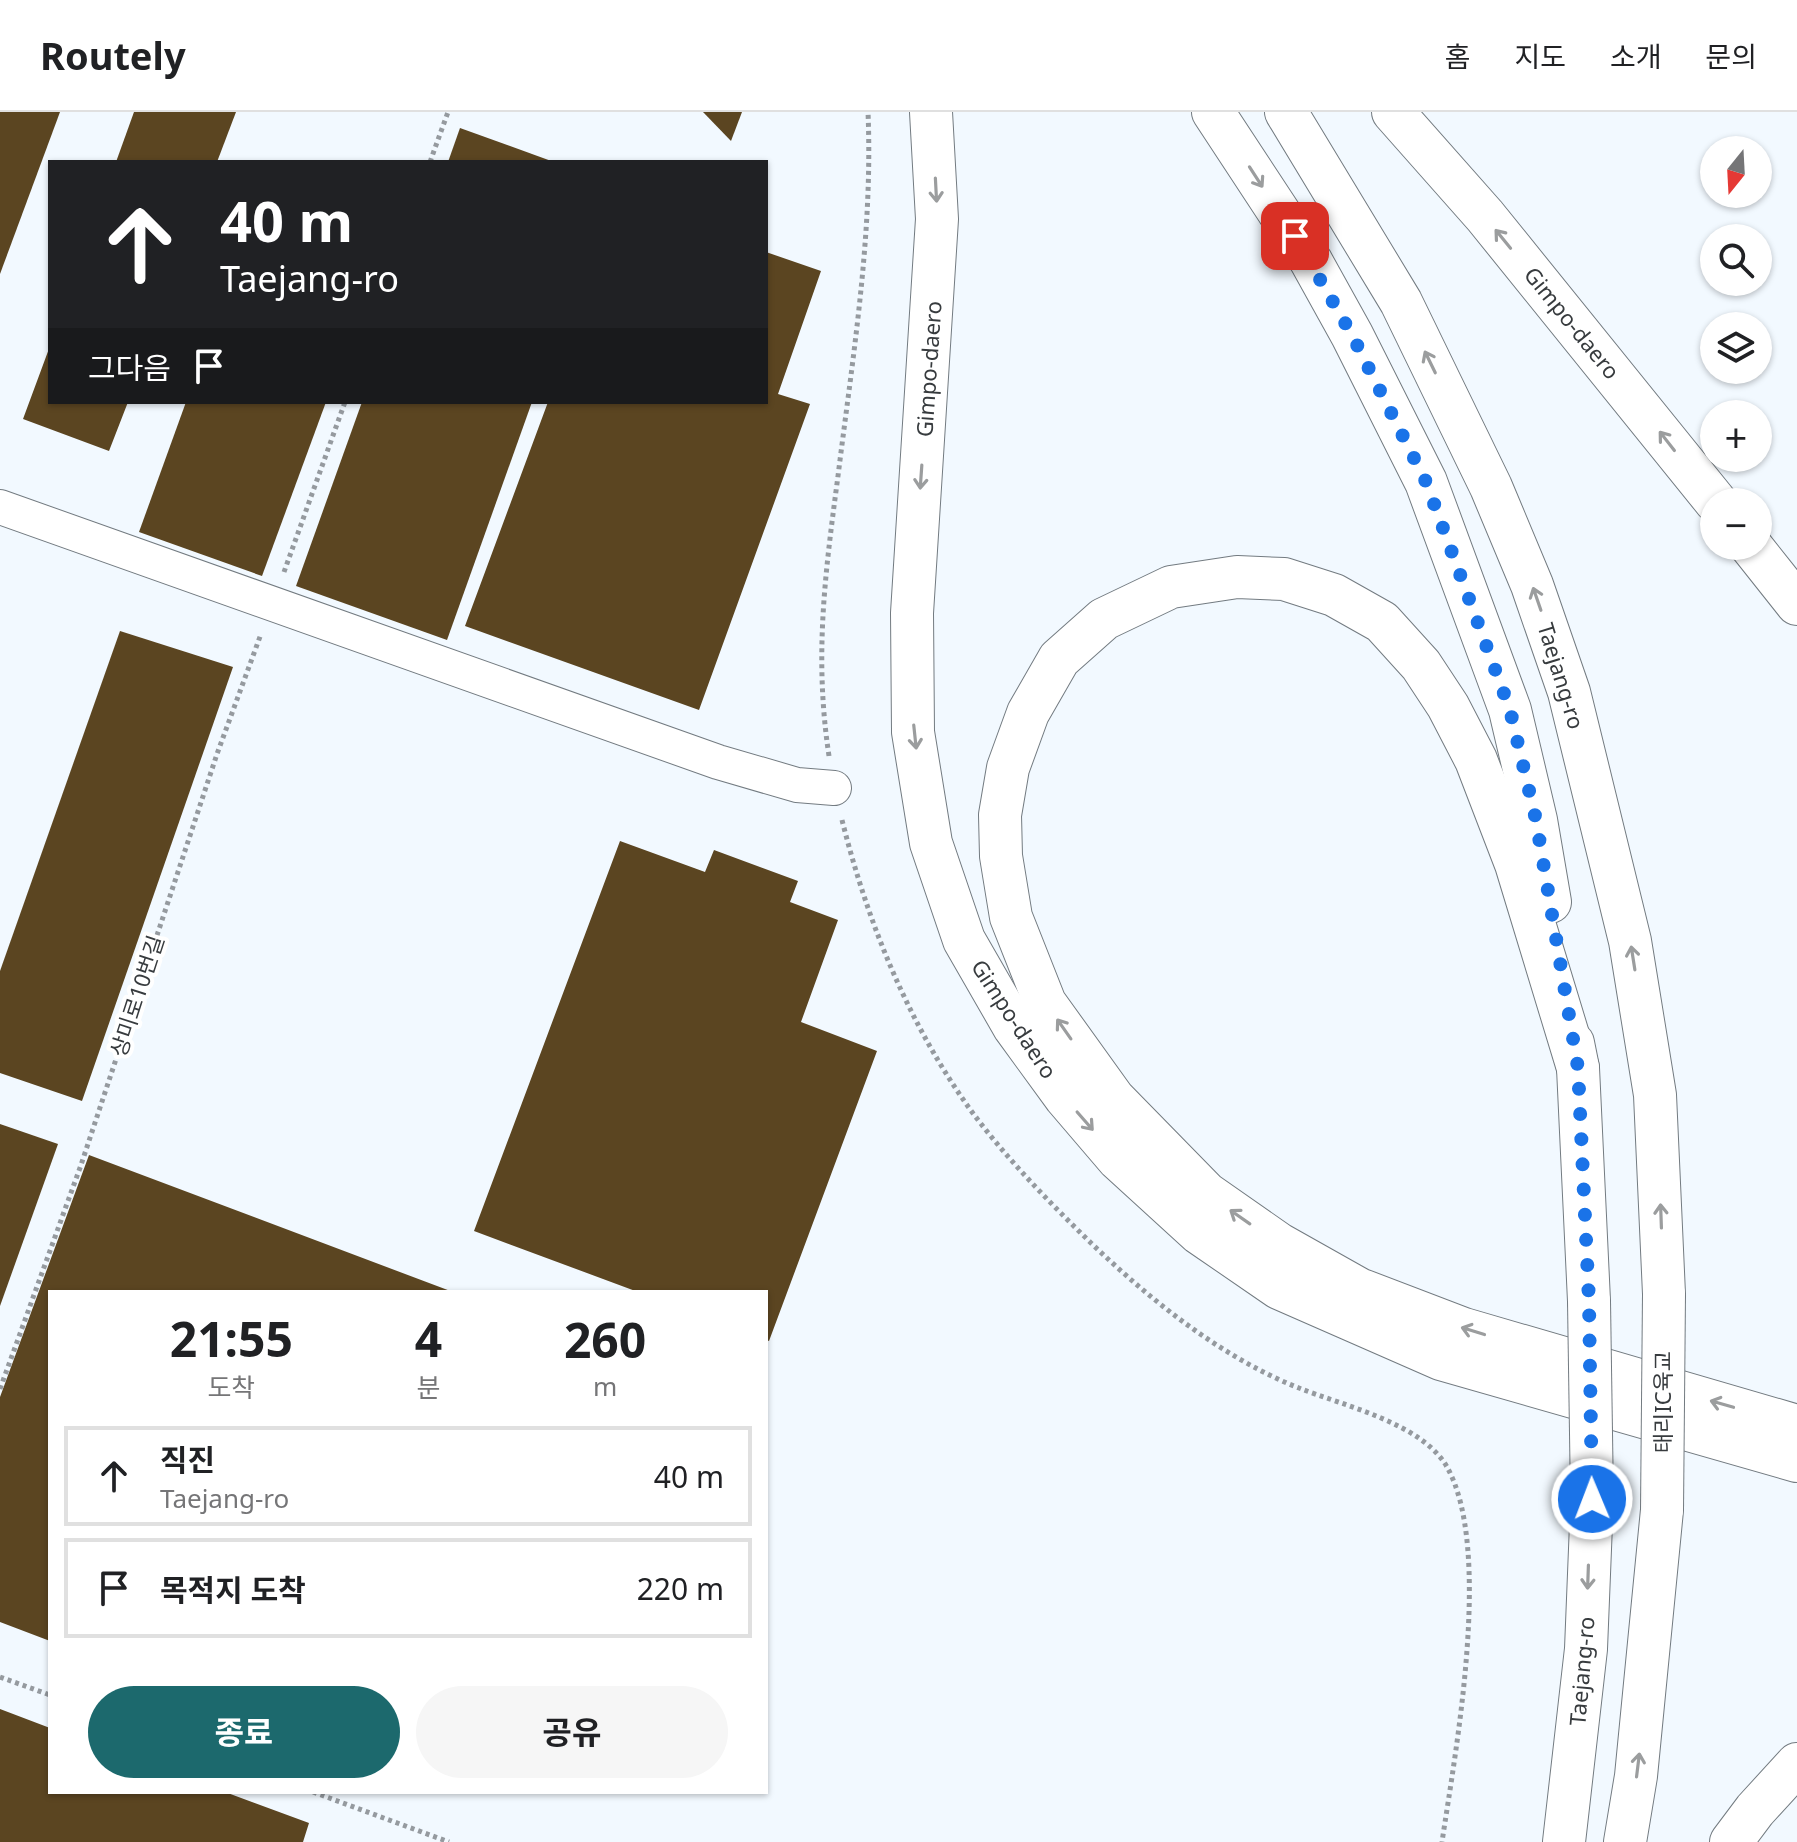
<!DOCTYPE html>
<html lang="ko">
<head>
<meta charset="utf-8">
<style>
	body { margin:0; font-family:"Noto Sans","Noto Sans KR",sans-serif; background:#f6f6f6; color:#202124; height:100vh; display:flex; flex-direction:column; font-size:30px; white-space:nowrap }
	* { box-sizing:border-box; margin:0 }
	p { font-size:26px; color:#757577 }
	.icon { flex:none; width:44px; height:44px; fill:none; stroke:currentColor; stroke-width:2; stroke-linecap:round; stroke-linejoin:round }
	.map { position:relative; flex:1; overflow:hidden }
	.sheet { position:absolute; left:48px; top:1178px; width:720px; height:504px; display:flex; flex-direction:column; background:#fff; border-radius:0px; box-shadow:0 2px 6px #0004 }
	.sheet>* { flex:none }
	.hud { position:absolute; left:48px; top:48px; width:720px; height:244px; border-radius:0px; box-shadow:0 2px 6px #0004; background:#202124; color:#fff; overflow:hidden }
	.needle { width:52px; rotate:198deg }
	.tools { position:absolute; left:1700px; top:24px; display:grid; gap:16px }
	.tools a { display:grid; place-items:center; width:72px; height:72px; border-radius:50%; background:#fff; box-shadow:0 2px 6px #0004; font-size:40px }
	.pin { position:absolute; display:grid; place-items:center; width:68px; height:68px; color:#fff; margin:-34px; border-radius:16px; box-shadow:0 4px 12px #0006 }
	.me { position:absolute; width:88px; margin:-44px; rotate:359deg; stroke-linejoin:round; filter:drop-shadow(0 0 6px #0008) }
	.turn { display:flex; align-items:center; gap:28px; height:168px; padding:0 40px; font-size:36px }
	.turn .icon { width:104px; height:104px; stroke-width:2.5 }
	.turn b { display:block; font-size:56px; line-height:68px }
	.then { display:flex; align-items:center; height:76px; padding:0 40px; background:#0003; gap:16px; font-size:30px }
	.eta { display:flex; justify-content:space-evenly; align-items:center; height:136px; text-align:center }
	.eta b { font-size:48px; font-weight:700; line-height:56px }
	.button { display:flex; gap:16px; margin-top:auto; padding:16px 40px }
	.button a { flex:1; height:92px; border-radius:48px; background:#1c696d; color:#fff; font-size:32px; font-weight:700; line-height:92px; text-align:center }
	.button a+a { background:#f6f6f6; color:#202124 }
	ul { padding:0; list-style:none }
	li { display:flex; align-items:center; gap:24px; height:100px; margin:0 16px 12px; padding:0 24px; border:4px solid #e0e0e0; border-radius:0px }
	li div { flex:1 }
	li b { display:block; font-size:30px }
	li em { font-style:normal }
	header { display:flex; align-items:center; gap:48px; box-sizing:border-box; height:112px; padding:0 40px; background:#fff; border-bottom:2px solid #e0e0e0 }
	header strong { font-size:38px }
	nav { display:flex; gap:44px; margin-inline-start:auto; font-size:28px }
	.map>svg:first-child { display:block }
</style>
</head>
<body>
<header>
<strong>Routely</strong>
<nav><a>홈</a><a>지도</a><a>소개</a><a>문의</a></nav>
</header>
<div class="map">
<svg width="1797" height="1730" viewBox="0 0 1797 1730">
	<rect width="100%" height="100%" fill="#f2f9ff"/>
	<g fill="#5b4521">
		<polygon points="0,0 60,0 0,162"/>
		<polygon points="134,0 236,0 217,50 116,50"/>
		<polygon points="703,0 742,0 731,29"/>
		<polygon points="460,16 554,50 448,50"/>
		<polygon points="766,140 821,159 778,282 810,292 699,598 465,514 548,290 766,290"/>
		<polygon points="50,234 50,290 128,290 109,339 23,307"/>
		<polygon points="186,290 326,290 262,464 139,420"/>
		<polygon points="362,290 532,290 447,528 296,474"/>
		<polygon points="120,519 233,555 82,989 0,961 0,859"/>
		<polygon points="620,729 705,760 714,738 798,769 790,790 838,808 801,910 877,939 769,1229 766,1228 766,1180 638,1180 474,1119"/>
		<polygon points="0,1012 58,1032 0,1194"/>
		<polygon points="89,1043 453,1180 50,1180 50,1529 0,1510 0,1285"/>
		<polygon points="0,1597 50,1616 50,1680 225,1680 309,1711 303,1730 0,1730"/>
	</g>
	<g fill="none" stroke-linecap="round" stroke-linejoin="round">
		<g stroke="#737b81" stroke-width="36">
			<polyline id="minor" points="0,395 718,650 797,673 834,676"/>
		</g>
		<g stroke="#737b81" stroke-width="44">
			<g id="major">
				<polyline points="931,0 937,107 912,501 913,620 931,731 964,828 1014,915 1065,985 1118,1047 1199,1121 1279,1176 1441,1247 1797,1349"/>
				<polyline points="1213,0 1311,149 1352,223 1426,370 1510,598 1536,708 1550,790"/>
				<polyline points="1286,0 1401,190 1491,375 1532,473 1569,580 1630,829 1655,983 1664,1182"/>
				<polyline points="1393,0 1485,104 1716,390"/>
				<polyline points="1751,434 1797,492"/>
				<polyline points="1573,931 1578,956 1589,1189"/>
				<polyline points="1578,956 1516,752 1476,648 1448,594 1421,553 1382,510 1334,483 1284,467 1237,465 1171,475 1104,507 1059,547 1028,601 1008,656 1000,703 1001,744 1011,805 1045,891 1114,987 1206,1081 1279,1132 1359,1177 1464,1217 1797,1314"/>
				<polyline points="1564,1730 1586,1537 1592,1387"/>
				<polyline points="1625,1730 1636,1664 1662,1398"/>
				<polyline points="1731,1730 1755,1698 1797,1652"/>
			</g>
		</g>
		<g stroke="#959a9f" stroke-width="5" stroke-dasharray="4 4" stroke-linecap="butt">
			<polyline points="430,50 448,0"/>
			<polyline points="284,460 345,290"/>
			<path d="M 829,644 C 814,545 825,462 838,364 C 853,243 873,122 868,0"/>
			<path d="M 842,708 C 868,812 909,913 972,1000 C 1007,1047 1049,1090 1091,1131 C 1139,1177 1193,1222 1252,1254 C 1267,1262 1283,1270 1299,1276 C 1344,1294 1422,1311 1447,1355 C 1493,1437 1456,1636 1442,1730"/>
			<polyline points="0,1277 81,1053 217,642 261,522"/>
			<polyline points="0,1565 50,1583"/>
			<polyline points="313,1680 449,1730"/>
		</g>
		<use href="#minor" stroke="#fff" stroke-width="34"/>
		<use href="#major" stroke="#fff" stroke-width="42"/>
		<g stroke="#737b81" stroke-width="44" stroke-linecap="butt">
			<g id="major-bridge">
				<polyline points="1589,1189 1592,1387"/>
				<polyline points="1662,1398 1664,1182"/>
			</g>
		</g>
		<use href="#major-bridge" stroke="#fff" stroke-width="42"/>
	</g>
	<defs><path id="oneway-shaft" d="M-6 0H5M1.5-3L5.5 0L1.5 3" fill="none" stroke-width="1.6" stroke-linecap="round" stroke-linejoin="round" transform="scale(2)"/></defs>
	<g stroke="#9b9d9e">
		<use href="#oneway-shaft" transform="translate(1256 65) rotate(57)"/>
		<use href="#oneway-shaft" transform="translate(936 78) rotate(87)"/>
		<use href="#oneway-shaft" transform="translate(1503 127) rotate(-129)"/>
		<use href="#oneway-shaft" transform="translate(1430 250) rotate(-116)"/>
		<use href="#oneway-shaft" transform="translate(1667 329) rotate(-128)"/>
		<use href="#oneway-shaft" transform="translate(921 365) rotate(94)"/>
		<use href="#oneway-shaft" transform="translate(1537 487) rotate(-109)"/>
		<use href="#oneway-shaft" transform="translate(915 625) rotate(84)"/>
		<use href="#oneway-shaft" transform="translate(1633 846) rotate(-99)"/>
		<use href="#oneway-shaft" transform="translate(1064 917) rotate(-125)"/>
		<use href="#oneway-shaft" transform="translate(1085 1009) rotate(49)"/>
		<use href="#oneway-shaft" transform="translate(1661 1104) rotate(-92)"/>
		<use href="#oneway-shaft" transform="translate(1240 1105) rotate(-145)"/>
		<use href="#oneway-shaft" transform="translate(1473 1219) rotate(-163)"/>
		<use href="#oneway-shaft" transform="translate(1722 1292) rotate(-164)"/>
		<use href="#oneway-shaft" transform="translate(1588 1465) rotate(92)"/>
		<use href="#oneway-shaft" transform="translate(1638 1653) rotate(-83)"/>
	</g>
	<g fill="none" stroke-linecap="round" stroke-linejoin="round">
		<polyline stroke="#1a73e8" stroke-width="14" stroke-dasharray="0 25.2" points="1295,124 1352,223 1426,370 1510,598 1536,708 1578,956 1589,1189 1592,1387"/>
	</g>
	<g text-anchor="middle" stroke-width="8" stroke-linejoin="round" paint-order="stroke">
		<g font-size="22" fill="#373b3e" stroke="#fff">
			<text transform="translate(1572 211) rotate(51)" y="8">Gimpo-daero</text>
			<text transform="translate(929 257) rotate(-86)" y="8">Gimpo-daero</text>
			<text transform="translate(1561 564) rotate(73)" y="8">Taejang-ro</text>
			<text transform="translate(137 884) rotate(-72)" y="8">상미로10번길</text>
			<text transform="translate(1014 907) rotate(57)" y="8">Gimpo-daero</text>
			<text transform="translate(1663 1290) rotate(-90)" y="8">태리IC육교</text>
			<text transform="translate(1582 1559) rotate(-85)" y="8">Taejang-ro</text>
		</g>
	</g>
</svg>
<div class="tools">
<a><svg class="needle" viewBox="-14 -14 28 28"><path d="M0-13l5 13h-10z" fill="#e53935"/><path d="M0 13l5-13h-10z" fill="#757577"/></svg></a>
<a><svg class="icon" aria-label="search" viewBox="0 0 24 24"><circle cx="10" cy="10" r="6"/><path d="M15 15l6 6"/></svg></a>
<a><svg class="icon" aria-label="layers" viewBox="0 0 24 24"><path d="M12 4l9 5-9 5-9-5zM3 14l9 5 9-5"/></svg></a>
<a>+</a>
<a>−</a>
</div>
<div class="pin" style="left:1295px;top:124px;background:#d93025"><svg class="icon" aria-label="arrive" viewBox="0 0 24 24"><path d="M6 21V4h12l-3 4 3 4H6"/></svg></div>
<svg class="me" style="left:1592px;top:1387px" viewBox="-20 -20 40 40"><circle r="17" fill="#1a73e8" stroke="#fff" stroke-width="3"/><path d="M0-11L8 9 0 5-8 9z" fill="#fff"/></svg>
<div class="hud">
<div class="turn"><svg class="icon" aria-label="ahead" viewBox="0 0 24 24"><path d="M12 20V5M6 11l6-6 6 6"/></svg><div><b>40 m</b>Taejang-ro</div></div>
<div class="then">그다음<svg class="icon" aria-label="arrive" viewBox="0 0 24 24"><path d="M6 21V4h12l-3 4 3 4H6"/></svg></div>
</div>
<section class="sheet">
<div class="eta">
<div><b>21:55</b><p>도착</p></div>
<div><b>4</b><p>분</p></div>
<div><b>260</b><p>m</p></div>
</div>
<ul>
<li><svg class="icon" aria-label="ahead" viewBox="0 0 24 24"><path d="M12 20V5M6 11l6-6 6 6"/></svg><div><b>직진</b><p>Taejang-ro</p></div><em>40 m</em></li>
<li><svg class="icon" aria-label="arrive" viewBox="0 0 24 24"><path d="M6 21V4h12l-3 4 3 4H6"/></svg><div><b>목적지 도착</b></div><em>220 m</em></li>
</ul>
<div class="button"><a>종료</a><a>공유</a></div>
</section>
</div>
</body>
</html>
